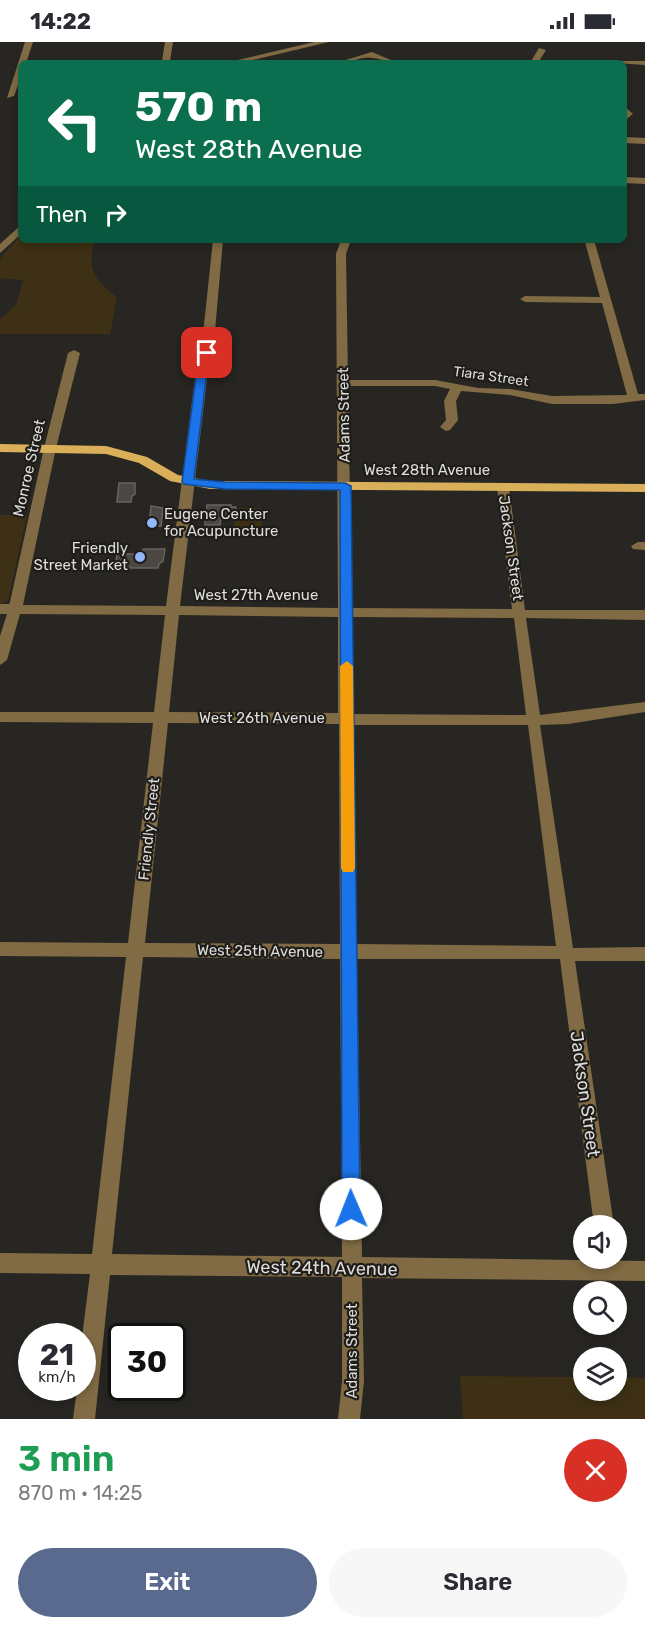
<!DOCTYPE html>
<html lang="en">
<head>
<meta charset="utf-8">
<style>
	body { margin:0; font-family:Rubik,sans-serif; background:#f7f7f7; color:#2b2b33; height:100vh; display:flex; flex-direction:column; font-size:22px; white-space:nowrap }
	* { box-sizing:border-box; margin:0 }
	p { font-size:20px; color:#7c7c81 }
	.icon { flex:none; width:33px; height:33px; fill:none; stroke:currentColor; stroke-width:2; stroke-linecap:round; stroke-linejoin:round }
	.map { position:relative; height:1377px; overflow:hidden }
	.panel { display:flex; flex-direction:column; background:#fff; flex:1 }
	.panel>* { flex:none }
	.guide { position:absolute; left:18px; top:18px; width:609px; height:183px; border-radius:9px; box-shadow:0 3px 9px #0003; background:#0b6e4f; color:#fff; overflow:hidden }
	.controls { position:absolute; left:573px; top:1173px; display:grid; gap:12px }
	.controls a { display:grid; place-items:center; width:54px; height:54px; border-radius:50%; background:#fff; box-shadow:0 3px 9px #0003; font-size:30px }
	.speed { position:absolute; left:18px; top:1281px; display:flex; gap:12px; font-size:30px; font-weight:700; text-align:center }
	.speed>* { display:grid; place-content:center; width:78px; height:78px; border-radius:50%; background:#fff; box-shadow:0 3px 9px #0003; line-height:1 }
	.speed small { font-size:15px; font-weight:400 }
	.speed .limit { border:3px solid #111; border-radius:9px; background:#fff; color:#111 }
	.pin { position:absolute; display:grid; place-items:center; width:51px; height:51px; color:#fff; margin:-26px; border-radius:12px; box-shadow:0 3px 9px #0006 }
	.me { position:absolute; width:66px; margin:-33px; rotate:359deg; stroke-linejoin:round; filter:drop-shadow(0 0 4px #0008) }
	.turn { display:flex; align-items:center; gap:21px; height:126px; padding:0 18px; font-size:27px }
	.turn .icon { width:78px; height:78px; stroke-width:2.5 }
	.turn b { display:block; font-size:42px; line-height:51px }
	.then { display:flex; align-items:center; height:57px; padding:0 18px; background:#0003; gap:12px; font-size:22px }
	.round { display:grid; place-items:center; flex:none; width:63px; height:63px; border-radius:32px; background:#f7f7f7 }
	.overview { display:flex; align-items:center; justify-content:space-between; height:102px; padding:0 18px }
	h1 { font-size:36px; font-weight:600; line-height:45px; color:#1e9e55 }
	.button { display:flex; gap:12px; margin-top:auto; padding:12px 18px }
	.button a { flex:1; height:69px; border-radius:36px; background:#596a8e; color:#fff; font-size:24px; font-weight:600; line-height:69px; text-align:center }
	.button a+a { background:#f7f7f7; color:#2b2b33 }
	.status { display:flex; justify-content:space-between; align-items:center; height:42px; padding:0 30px; background:#fff; direction:ltr }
	.status svg { height:16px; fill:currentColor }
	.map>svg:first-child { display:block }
</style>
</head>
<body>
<div class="status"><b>14:22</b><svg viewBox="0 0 49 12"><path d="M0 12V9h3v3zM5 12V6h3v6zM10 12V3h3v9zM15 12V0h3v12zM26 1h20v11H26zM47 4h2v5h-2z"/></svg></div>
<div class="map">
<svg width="645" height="1377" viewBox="0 0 645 1377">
	<rect width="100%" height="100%" fill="#282622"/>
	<g fill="#3e3015">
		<path d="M 21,193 L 21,198 L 94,198 C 88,230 93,236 117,255 L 110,292 L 0,292 L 0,277 L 16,263 L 23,238 L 0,236 L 0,217 Z"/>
		<polygon points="238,466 262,466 261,487 233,487"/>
		<polygon points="0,473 27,473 8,558 0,563"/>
		<polygon points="460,1334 583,1335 584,1348 616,1348 617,1335 645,1336 645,1377 463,1377"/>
	</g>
	<g fill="#4b4844" stroke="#676460" stroke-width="1.5">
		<polygon points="119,441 135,441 135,452 132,454 131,460 117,460"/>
		<polygon points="207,463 231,463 231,465 236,465 235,474 221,475 220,483 205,483"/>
		<polygon points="151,464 163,466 161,484 149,485"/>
		<polygon points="144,507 165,507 163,519 159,522 158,526 115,526 117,512 138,512"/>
	</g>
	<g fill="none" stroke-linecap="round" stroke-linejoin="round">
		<g fill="#806b44" fill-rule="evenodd">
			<polygon points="25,0 33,0 26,21 21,21 21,35 14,54 7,56"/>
			<polygon points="165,0 173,0 170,19 172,21 132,21 136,19 162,19"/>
			<polygon points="314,0 329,0 240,21 225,21"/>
			<polygon points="539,6 546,8 538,21 530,21"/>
			<path d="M 372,10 L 398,21 C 388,21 383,17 373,16 C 362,13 350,22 339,20 Z"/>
			<polygon points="599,18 610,19 611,21 596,21"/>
			<polygon points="620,19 645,19 645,23 616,21"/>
			<polygon points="624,64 633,72 624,79"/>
			<polygon points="624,95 645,96 645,102 624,101"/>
			<polygon points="624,135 645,136 645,142 624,141"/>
			<polygon points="21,183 21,192 0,211 0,202"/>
			<path d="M 213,198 L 223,198 L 213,311 L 209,320 L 180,564 L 338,566 L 336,212 L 341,198 L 351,198 L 346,212 L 348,338 L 435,338 L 478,346 L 510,347 L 552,354 L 627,353 L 602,261 L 525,260 L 520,257 L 525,254 L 600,255 L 585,200 L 594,198 L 638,352 L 645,352 L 645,358 L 613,362 L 552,362 L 510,353 L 461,349 L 456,359 L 458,378 L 450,388 L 446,389 L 440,385 L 446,378 L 444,359 L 450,347 L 435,344 L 348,344 L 352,566 L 512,567 L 497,445 L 503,441 L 509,445 L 525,568 L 645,568 L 645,578 L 526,576 L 540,673 L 645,660 L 645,670 L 568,682 L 540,683 L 573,906 L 645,905 L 645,919 L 575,919 L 614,1184 L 594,1184 L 560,917 L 357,917 L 362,1215 L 645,1219 L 645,1239 L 362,1236 L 364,1339 L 360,1377 L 338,1377 L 342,1339 L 342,1235 L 110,1233 L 95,1377 L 73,1377 L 77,1346 L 82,1346 L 82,1295 L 90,1232 L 0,1231 L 0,1211 L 92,1212 L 126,915 L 0,914 L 0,900 L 128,901 L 153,681 L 0,680 L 0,670 L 154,670 L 165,573 L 20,572 L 7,618 L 0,623 L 0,594 L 7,572 L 0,572 L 0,562 L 9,562 L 10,560 L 44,406 L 68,311 L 74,308 L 80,311 L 56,406 L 23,563 L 166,564 L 197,320 L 201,311 ZM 179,573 L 338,575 L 338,671 L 169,670 ZM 352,575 L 514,576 L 526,673 L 353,672 ZM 168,681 L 339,682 L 340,902 L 145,901 ZM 353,683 L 528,683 L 556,904 L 357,902 ZM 143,915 L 340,917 L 342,1215 L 112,1212 Z"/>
			<polygon points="638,500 645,500 645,508 633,507 631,504"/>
		</g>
		<polygon fill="#daaf5a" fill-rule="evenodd" points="0,402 106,404 147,415 178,433 210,439 645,442 645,450 210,447 170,439 139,421 106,412 0,410"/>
	</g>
	<polygon fill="#1a73e8" stroke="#114b97" stroke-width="1.5" points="207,308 212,311 208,320 194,437 225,440 345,441 351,444 360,1167 358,1173 351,1175 345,1173 342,1167 340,448 225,447 184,442 182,440 198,320 203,309"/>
	<polygon fill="#f59e0b" points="347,619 353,624 355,826 353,830 343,830 341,826 340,624"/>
	<g fill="#92b7fd" stroke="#1f1d19" stroke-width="2">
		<circle cx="152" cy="481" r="6"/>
		<circle cx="140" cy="515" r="6"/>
	</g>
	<g text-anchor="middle" stroke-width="4.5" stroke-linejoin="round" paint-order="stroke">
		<g font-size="14" fill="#dedddb" stroke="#1f1d19">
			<text transform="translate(491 334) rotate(8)" y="5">Tiara Street</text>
		</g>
		<g font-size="15" fill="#dedddb" stroke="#1f1d19">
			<text transform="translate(344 373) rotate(-91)" y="5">Adams Street</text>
			<text transform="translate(29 426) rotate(-77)" y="5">Monroe Street</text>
			<text x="427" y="433">West 28th Avenue</text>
			<text transform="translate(511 506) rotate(82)" y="5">Jackson Street</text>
			<text x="256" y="558">West 27th Avenue</text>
			<text x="262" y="681">West 26th Avenue</text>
			<text transform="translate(149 787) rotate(-84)" y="5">Friendly Street</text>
			<text transform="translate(260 909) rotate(1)" y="5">West 25th Avenue</text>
			<text transform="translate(352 1309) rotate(-90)" y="5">Adams Street</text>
		</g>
		<g font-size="15" fill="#dedddb" stroke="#1f1d19" text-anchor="start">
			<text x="164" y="477">Eugene Center<tspan x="164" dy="17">for Acupuncture</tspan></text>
			<text x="128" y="511" text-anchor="end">Friendly<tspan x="128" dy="17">Street Market</tspan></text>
		</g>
		<g font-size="18" fill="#dedddb" stroke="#1f1d19">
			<text transform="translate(585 1052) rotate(82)" y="6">Jackson Street</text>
			<text transform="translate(322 1226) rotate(1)" y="6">West 24th Avenue</text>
		</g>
	</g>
</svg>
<div class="controls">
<a><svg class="icon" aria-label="sound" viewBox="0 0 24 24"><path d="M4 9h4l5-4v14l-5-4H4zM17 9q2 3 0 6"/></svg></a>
<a><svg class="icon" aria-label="search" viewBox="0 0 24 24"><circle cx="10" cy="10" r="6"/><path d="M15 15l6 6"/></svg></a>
<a><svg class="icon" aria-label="layers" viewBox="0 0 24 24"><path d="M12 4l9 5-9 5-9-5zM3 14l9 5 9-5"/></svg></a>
</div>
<div class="speed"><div>21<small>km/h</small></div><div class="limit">30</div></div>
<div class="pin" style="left:207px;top:311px;background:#d93025"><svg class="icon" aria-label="arrive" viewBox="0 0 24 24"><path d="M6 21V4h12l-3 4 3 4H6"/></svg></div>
<svg class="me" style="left:351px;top:1167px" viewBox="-20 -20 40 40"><circle r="19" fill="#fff"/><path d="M0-13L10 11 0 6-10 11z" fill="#1a73e8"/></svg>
<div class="guide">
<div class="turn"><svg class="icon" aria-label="left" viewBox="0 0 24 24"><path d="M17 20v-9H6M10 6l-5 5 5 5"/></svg><div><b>570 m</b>West 28th Avenue</div></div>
<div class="then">Then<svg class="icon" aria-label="right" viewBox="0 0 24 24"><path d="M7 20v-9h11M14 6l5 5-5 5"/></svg></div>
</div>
</div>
<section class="panel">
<div class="overview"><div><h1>3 min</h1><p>870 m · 14:25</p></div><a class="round" style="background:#d93025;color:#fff"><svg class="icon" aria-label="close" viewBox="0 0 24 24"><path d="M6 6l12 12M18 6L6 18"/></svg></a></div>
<div class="button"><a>Exit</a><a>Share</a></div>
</section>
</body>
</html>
